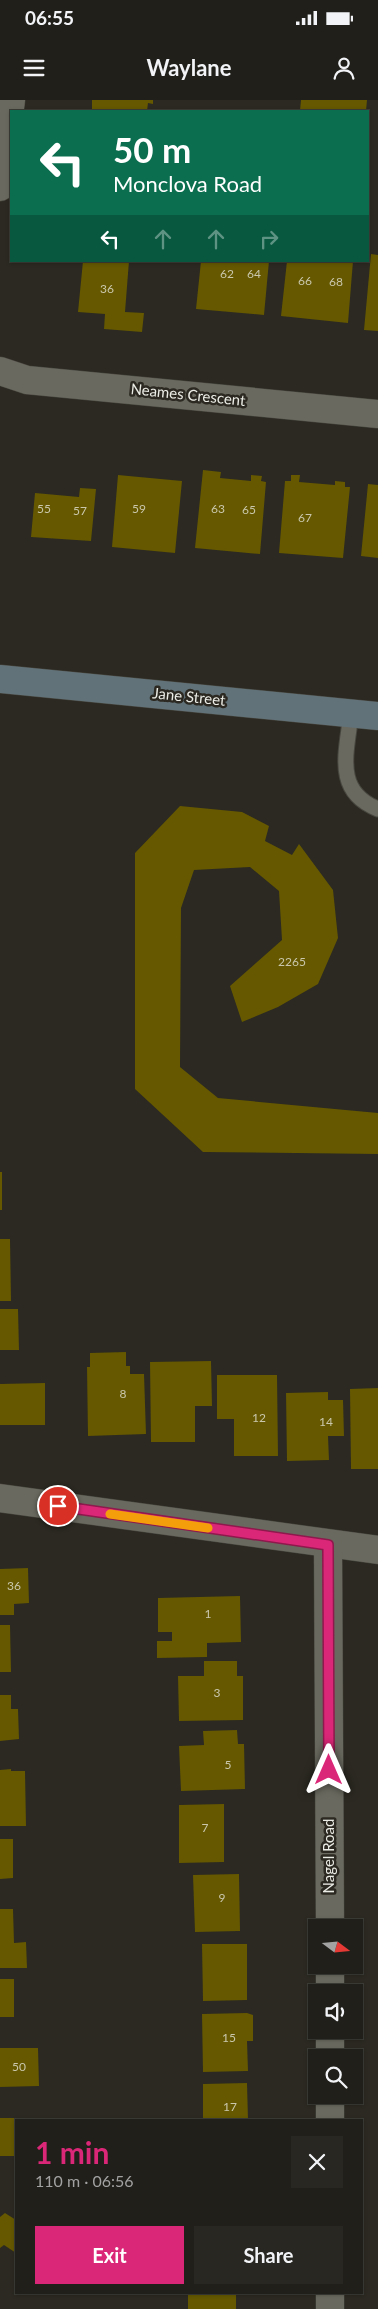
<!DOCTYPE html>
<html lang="en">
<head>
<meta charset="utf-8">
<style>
	body { margin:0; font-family:Lato,sans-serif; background:#282722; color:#f1f3f6; height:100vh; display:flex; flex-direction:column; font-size:19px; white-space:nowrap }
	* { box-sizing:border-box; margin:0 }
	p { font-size:16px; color:#a2a2a2 }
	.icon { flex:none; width:28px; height:28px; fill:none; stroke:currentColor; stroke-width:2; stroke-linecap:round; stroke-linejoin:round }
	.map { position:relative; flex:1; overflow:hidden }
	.sheet { position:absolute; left:15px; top:2019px; width:348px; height:175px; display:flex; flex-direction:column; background:#201f19; border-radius:0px; box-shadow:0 1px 4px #0004,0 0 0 1px #3d3d38 }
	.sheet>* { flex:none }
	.banner { position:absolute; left:10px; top:10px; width:359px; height:152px; border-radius:0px; box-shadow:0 1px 4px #0004,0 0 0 1px #3d3d38; background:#0b6e4f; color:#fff; overflow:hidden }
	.needle { width:32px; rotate:106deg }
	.fabs { position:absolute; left:308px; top:1819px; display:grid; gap:10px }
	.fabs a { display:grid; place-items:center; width:55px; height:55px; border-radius:0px; background:#201f19; box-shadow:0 1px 4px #0004,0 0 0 1px #3d3d38; font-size:25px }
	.pin { position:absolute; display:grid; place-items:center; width:42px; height:42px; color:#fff; margin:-21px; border:2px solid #fff; border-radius:50%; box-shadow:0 1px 5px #0007 }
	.me { position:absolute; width:55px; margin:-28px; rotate:0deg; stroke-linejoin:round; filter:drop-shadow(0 0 4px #0008) }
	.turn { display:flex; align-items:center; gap:18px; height:105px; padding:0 20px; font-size:22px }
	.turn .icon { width:65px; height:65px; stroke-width:2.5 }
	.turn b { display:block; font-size:35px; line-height:42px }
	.lanes { display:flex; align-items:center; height:48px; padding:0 20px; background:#0003; justify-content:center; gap:25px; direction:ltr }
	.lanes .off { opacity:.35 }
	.round { display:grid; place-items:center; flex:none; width:52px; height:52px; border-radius:0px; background:#282722 }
	.summary { display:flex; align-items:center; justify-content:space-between; height:85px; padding:0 20px }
	h1 { font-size:30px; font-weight:700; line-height:38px; color:#db2777 }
	.button { display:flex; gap:10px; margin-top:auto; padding:10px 20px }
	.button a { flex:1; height:58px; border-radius:0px; background:#db2777; color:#fff; font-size:20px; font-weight:700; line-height:58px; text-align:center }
	.button a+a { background:#282722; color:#f1f3f6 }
	.status { display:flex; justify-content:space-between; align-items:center; height:35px; padding:0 25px; background:#201f19; direction:ltr }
	.status svg { height:14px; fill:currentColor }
	header { display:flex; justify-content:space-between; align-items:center; height:65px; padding:0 20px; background:#201f19; font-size:22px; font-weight:700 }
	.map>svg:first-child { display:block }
</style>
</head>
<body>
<div class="status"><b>06:55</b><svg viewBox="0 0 49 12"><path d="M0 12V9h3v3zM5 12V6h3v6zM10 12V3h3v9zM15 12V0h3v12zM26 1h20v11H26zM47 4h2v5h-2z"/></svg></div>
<header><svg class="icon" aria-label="menu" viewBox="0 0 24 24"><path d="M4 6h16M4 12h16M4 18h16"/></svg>Waylane<svg class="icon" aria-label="person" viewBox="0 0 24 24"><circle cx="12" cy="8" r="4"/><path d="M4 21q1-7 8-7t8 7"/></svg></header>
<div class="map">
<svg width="378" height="2209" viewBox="0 0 378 2209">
	<rect width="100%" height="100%" fill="#2b2921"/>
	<g fill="#655800">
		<polygon points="92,0 153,0 153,4 148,3 147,11 92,11"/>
		<polygon points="301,0 367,0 366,11 300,11"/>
		<polygon points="371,154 378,155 378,231 364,230"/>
		<polygon points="83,161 129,161 125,212 144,213 142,232 104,229 105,214 78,212"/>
		<polygon points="201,161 269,161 264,215 196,209"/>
		<polygon points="287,161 353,161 348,223 281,216"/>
		<polygon points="203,370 221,372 220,378 251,381 251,375 262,376 261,381 266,382 260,454 195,448"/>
		<polygon points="118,375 182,381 175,453 112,447"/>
		<polygon points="291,375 300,375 299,382 335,385 335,381 345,382 345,387 350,387 343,458 279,453 285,381 291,381"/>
		<polygon points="368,384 378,385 378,458 361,456"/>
		<polygon points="80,388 96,389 91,441 31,437 35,393 79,397"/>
		<polygon points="180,706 242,712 269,726 265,741 292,755 299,744 333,790 338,838 318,884 278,907 242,922 230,886 282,840 279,791 250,767 194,770 181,808 180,967 218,998 378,1013 378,1054 203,1052 135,989 135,753"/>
		<rect x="0" y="1072" width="2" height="38"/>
		<polygon points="0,1139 10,1139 11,1201 0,1201"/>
		<polygon points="0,1209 18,1209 19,1250 0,1250"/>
		<polygon points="126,1252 126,1266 130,1266 130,1274 144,1274 146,1334 88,1336 87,1267 90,1267 90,1253"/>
		<polygon points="211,1261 212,1306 195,1306 195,1342 151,1342 150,1262"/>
		<polygon points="217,1275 277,1275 278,1356 234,1356 234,1319 217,1319"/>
		<polygon points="45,1283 45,1325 0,1325 0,1284"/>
		<polygon points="378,1288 378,1369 351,1369 350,1289"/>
		<polygon points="328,1292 328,1300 343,1300 344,1336 328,1336 329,1360 287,1361 286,1293"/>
		<polygon points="28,1468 29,1503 14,1504 14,1515 0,1515 0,1469"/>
		<polygon points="240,1496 241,1542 207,1543 207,1557 157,1558 157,1541 172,1541 172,1532 158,1532 158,1498"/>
		<polygon points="0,1525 10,1525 11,1572 0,1572"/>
		<polygon points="204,1561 237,1561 237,1576 243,1576 243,1620 179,1621 178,1576 204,1576"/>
		<polygon points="0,1595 11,1595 11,1609 18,1609 19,1639 0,1641"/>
		<polygon points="237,1630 238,1644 244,1644 245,1689 181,1691 179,1646 204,1645 203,1631"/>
		<polygon points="11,1669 11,1671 25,1671 26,1726 0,1726 0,1670"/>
		<polygon points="224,1704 224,1762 179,1763 179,1705"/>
		<polygon points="0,1739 13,1739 13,1778 0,1779"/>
		<polygon points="239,1774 240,1831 195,1832 193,1775"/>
		<polygon points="0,1809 13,1809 14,1843 26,1842 27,1868 0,1868"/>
		<polygon points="202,1844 247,1844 247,1900 203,1901"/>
		<rect x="0" y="1879" width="14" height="38"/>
		<polygon points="247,1913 253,1915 253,1941 247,1941 248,1971 203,1972 202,1914"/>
		<polygon points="0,1948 38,1948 39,1986 0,1987"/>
		<polygon points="247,1983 248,2020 203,2020 203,1984"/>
		<polygon points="0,2018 39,2018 39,2020 16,2020 16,2056 0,2056"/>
		<polygon points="5,2113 16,2120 16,2153 4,2145 0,2148 0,2117"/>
		<rect x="188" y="2192" width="48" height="17"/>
	</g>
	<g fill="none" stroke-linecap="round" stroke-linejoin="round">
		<g stroke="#47463f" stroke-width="17">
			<path id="service" d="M 351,613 C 347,652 333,691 378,709"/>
		</g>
		<g stroke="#47463f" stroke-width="29">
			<g id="minor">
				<polyline points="0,87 11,0"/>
				<polyline points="0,271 27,280 378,314"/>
				<polyline points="0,1398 378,1450"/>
				<polyline points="328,1445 330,1828"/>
				<polyline points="330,1865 330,1892"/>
				<polyline points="330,1930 330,1958"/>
				<polyline points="330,1995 330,2020"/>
				<polyline points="330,2192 330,2209"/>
			</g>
		</g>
		<g stroke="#47463f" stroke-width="29">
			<polyline id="secondary" points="0,579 378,616"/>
		</g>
		<use href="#service" stroke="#6a695f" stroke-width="15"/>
		<use href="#minor" stroke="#6a695f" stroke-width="28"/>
		<use href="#secondary" stroke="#627279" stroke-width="28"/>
	</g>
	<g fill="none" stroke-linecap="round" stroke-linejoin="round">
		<g stroke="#8e194d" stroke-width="12">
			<polyline id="route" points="58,1406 328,1445 329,1670"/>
		</g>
		<use href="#route" stroke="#db2777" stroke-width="9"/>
		<polyline stroke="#f59e0b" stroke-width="9" points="110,1414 208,1428"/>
	</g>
	<g text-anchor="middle" stroke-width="5" stroke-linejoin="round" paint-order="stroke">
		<g font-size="12" fill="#cac7ac">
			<text x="227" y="178">62</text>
			<text x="254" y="178">64</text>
			<text x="305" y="185">66</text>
			<text x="336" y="186">68</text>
			<text x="107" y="193">36</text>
			<text x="44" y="413">55</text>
			<text x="139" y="413">59</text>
			<text x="218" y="413">63</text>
			<text x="249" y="414">65</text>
			<text x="80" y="415">57</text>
			<text x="305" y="422">67</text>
			<text x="292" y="866">2265</text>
			<text x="123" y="1298">8</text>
			<text x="259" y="1322">12</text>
			<text x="326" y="1326">14</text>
			<text x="14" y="1490">36</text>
			<text x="208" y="1518">1</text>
			<text x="217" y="1597">3</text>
			<text x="228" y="1669">5</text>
			<text x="205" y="1732">7</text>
			<text x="222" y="1802">9</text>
			<text x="229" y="1942">15</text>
			<text x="19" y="1971">50</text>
			<text x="230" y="2011">17</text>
		</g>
		<g font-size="15" fill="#ecece6" stroke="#2b2921">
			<text transform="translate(188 295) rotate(6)" y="5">Neames Crescent</text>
			<text transform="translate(189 597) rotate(6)" y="5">Jane Street</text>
			<text transform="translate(329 1756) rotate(-90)" y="5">Nagel Road</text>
		</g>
	</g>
</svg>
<div class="fabs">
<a><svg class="needle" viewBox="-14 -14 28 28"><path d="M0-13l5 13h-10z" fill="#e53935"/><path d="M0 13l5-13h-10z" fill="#a2a2a2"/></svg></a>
<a><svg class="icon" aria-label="sound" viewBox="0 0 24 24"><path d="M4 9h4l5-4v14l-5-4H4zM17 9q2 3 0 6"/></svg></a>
<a><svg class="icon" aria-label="search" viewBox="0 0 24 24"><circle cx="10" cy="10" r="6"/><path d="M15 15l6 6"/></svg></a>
</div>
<div class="pin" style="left:58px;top:1406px;background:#d93025"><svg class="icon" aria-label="arrive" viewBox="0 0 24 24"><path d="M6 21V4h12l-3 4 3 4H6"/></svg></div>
<svg class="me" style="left:329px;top:1670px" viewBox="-20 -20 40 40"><path d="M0-17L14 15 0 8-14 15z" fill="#db2777" stroke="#fff" stroke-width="4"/></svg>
<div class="banner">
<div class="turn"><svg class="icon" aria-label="left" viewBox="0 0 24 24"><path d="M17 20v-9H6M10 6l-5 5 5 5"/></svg><div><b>50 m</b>Monclova Road</div></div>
<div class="lanes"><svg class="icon" aria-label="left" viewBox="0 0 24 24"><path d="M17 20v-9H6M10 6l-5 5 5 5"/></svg><svg class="icon off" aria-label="ahead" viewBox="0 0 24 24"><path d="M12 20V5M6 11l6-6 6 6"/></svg><svg class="icon off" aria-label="ahead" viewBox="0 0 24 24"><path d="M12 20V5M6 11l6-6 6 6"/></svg><svg class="icon off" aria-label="right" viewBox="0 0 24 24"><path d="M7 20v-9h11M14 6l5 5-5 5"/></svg></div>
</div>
<section class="sheet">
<div class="summary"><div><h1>1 min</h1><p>110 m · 06:56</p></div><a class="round"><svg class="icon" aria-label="close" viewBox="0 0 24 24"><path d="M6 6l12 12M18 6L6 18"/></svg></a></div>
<div class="button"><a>Exit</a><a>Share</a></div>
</section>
</div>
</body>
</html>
